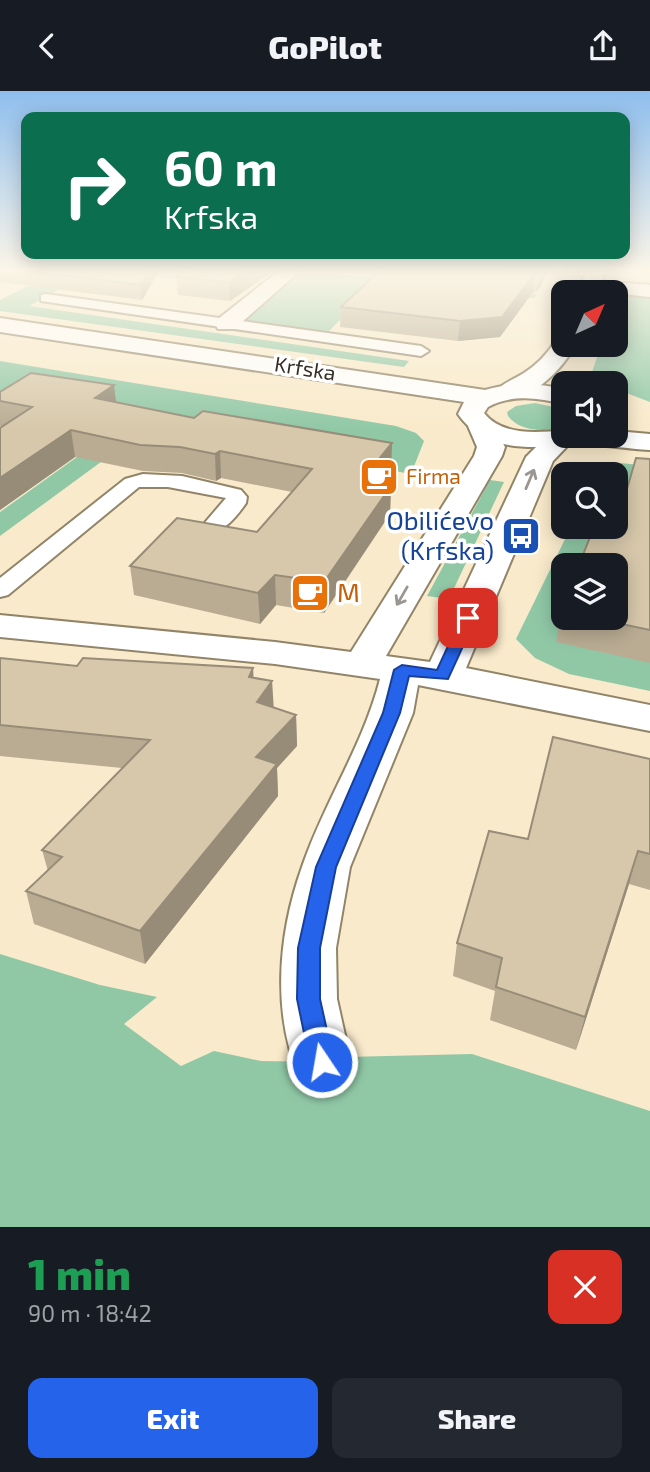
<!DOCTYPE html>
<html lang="en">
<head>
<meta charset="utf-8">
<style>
	body { margin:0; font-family:"Exo 2",sans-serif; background:#242831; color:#f1f3f6; height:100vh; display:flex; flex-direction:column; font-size:26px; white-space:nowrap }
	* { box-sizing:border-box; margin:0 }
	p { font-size:23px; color:#9ea1a6 }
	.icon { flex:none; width:38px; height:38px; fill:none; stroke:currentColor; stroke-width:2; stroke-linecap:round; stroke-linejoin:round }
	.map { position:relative; height:1136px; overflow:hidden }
	.sheet { display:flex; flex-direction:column; background:#171b24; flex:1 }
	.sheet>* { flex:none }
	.guide { position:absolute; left:21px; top:21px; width:609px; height:147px; border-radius:14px; box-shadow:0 4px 18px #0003; background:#0b6e4f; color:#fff; overflow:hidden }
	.needle { width:46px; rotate:44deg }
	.tools { position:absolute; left:551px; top:189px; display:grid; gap:14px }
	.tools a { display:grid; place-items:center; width:77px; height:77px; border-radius:14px; background:#171b24; box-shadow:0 4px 18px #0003; font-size:35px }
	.pin { position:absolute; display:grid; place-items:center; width:60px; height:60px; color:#fff; margin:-30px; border-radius:14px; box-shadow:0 4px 10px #0006 }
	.me { position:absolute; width:77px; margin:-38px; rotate:348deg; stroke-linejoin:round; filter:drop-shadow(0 0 5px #0008) }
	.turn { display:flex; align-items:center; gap:24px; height:147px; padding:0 28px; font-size:32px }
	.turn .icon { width:91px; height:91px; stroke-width:2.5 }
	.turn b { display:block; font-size:49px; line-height:60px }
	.round { display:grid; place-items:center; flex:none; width:74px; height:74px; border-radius:14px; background:#242831 }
	.headline { display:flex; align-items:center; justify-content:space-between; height:119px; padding:0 28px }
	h1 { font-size:42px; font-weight:800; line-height:52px; color:#1e9e55 }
	.primary-button { display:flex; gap:14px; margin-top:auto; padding:14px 28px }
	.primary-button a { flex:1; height:80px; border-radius:14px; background:#2563eb; color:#fff; font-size:28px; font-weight:800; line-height:80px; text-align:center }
	.primary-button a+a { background:#242831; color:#f1f3f6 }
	header { display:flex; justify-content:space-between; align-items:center; height:91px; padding:0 28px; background:#171b24; font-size:32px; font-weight:800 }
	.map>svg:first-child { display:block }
</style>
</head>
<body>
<header><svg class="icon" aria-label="back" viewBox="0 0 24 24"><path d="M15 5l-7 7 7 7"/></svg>GoPilot<svg class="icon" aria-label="share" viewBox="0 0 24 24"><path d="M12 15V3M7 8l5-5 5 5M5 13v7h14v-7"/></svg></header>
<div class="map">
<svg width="650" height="1136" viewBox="0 0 650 1136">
	<rect width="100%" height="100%" fill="#f9eacb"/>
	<g fill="#90c8a6" fill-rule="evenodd">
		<polygon points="59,179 94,179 29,215 409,270 404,276 0,220 0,209"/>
		<polygon points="300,179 332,179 331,182 537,203 534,207 378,191 326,243 239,231"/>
		<polygon points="622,206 650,206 650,311 616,298 616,292 600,291 592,281 601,254 616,254 616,208"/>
		<polygon points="0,270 396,335 416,342 424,350 411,383 150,335 0,445 0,421 126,331 0,325"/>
		<path d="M 535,312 L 563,318 L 563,336 C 546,341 520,341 508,325 L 507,321 L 516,315 Z"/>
		<path d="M 610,371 L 650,375 L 650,600 L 569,583 L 535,567 L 516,548 L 571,436 L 616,436 L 616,383 L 593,383 L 597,376 ZM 564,474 L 616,474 L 616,527 L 564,527 Z"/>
		<polygon points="490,389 504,391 449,508 427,505"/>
		<polygon points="0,863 100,894 157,906 124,933 181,975 214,960 261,970 322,971 345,966 472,963 650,1020 650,1136 0,1136"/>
	</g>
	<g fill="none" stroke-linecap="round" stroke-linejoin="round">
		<g stroke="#928468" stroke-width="4">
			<g id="service">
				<polygon points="46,203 421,255 429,260 421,265 41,210 41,204"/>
				<path d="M 143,383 L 182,385 L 241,399 L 247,406 L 246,412 C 237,425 223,444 205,440 L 202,435 L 226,407 L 168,396 L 139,396 L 8,504 L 0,506 L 0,487 L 125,388 Z"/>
			</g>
		</g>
		<g stroke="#928468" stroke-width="4">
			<g id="minor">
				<polygon points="280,179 301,179 234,238 218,238 215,233 218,228"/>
				<polygon points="589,189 650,194 650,206 582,199 579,195 582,191"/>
				<path d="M 481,327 L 490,329 L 505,356 L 502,365 L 386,565 L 430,571 L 526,366 L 550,342 L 564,341 L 564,345 L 571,345 L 574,348 L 553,370 L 466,577 L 650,614 L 650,640 L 418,594 L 413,622 L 350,776 L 336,857 L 337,908 L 351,971 L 343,990 L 322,998 L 301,990 C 271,924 278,843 302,776 C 324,711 363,655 380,588 L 275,573 L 0,546 L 0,524 L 275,551 L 351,561 L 474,365 L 477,356 L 468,335 L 472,329 Z"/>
			</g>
		</g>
		<g stroke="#928468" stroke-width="4">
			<g id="tertiary">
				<polygon points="587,179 606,179 597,201 577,201"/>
				<path d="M 564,247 L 564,254 L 575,254 C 563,278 529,314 499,306 L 495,301 C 502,292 515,288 524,282 C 538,273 547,263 556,249 Z"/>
			</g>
		</g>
		<g stroke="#928468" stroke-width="4">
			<path id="secondary" d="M 0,227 L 485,299 C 511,291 537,292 564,298 L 564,313 C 538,307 512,303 488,316 L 484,322 C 502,345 538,342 564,339 L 564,345 L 616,345 L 616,340 L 650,343 L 650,359 C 625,358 598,352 573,354 C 531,357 485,362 458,323 L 464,311 L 0,241 Z"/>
		</g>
		<use href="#service" fill="#fff" fill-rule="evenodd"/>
		<use href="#minor" fill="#fff" fill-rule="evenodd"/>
		<use href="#tertiary" fill="#fff" fill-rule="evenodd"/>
		<use href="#secondary" fill="#fff" fill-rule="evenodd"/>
	</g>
	<g fill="#b9ac93">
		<polygon points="0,179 159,179 142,209 0,191"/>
		<polygon points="275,179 230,210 178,204 176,186"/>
		<polygon points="380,179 549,179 537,201 533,201 500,246 458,250 340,236 341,216"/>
		<polygon points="0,301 116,311 194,327 392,352 391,379 380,393 391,395 390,423 324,522 276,514 260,533 134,504 130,475 257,441 292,401 221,387 216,390 182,382 143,380 75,366 0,419 0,337 3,335 0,335"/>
		<polygon points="650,368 650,572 556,551 561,520 564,513 564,527 616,527 624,408"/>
		<polygon points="0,567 77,575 254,587 272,590 273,617 296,624 297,655 277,677 278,705 145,873 34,833 26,800 48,780 42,759 122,677 0,665"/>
		<polygon points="650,668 650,799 629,793 576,959 490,929 495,900 453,885 457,852 528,748"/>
	</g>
	<g fill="#968c78">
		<polygon points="150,179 159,179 142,209 140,194"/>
		<polygon points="248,179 275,179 230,210 229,191"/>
		<polygon points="541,179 549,179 537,201 540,182"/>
		<polygon points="535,182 533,201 500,246 458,250 460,230"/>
		<polygon points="114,294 117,319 95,307"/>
		<polygon points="71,339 75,366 0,419 0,387"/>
		<polygon points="392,352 391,379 361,417 362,389"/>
		<polygon points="220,360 221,387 216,390 215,363"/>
		<polygon points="391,395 390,423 324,522 324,491"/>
		<polygon points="275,484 276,514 260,533 258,502"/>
		<polygon points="253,577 255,608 249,586"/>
		<polygon points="272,590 274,621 257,611"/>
		<polygon points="296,624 297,655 277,677 278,705 145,873 140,840 256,666"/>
		<polygon points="638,760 629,793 576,959 585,926"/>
	</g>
	<g fill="#d7c8ab" stroke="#968c78" stroke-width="2">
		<polygon points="23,179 150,179 140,194"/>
		<polygon points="186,179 248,179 229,191 176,186"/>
		<polygon points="380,179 541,179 540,182 535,182 502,226 460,230 341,216"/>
		<polygon points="31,282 114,294 95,307 194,327 203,320 392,352 362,389 391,395 324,491 275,484 258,502 130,475 177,427 257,441 312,378 220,360 215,363 180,356 140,354 71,339 0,387 0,337 32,316 0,310 0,301"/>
		<polygon points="636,367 650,368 650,539 593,527 616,527 616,474 579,474 594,436 616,436 616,406 624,408"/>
		<polygon points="0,567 77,575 83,567 253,577 249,586 272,590 257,611 296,624 256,666 277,673 140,840 26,800 62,766 42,759 150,649 0,634"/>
		<polygon points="553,646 650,668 650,763 638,760 585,926 496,896 502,867 457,852 489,740 528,748"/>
	</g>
	<defs><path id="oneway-shaft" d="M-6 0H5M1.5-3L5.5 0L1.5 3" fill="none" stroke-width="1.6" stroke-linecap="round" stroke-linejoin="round" transform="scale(1.75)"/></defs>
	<g stroke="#9a9691">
		<use href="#oneway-shaft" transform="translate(530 388) rotate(-67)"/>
		<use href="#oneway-shaft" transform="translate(402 505) rotate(120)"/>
	</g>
	<linearGradient id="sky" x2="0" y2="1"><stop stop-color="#8ebeee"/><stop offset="0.53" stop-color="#fcf6e8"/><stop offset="1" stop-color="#fcf6e8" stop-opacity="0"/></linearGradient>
	<rect width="650" height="339" fill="url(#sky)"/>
	<polygon fill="#2563eb" stroke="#184099" stroke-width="2" points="468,522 476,527 448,588 409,585 400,622 336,776 320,857 320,908 334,971 330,979 322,982 313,979 310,971 297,908 298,857 316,776 383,622 394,579 402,574 437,579 461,527"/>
	<defs>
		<g id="cafe-square" transform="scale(2.0125)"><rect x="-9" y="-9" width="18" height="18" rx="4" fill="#e8710a" stroke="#fff"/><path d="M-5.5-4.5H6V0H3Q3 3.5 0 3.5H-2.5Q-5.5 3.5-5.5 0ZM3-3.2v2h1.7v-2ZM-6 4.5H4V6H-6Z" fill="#fff"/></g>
		<g id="bus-square" transform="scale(2.0125)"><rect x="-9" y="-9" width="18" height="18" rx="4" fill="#1a4fb4" stroke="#fff"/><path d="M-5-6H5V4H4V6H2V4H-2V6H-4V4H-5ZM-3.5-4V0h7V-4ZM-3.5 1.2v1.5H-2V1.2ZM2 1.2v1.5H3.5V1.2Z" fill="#fff"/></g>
	</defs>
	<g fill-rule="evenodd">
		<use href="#cafe-square" x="379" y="386"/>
		<use href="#bus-square" x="521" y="445"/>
		<use href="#cafe-square" x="310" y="502"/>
	</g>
	<g text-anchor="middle" stroke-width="7" stroke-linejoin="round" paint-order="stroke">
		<g font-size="21" fill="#342e23" stroke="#fff">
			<text transform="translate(305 278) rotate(9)" y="7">Krfska</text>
		</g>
		<g font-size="21" fill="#c56008" stroke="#fff" text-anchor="start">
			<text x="406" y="393">Firma</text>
		</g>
		<g font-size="26" fill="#164399" stroke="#fff" text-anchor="end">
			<text x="494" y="439">Obilićevo<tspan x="494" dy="30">(Krfska)</tspan></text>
		</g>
		<g font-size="26" fill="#c56008" stroke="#fff" text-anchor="start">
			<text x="337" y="511">M</text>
		</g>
	</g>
</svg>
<div class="tools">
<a><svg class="needle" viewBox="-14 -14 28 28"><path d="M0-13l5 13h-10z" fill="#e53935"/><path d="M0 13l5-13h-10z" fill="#9ea1a6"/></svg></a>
<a><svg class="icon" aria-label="sound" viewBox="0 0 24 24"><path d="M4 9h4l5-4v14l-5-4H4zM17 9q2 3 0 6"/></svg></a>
<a><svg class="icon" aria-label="search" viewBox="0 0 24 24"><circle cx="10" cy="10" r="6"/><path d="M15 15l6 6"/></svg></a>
<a><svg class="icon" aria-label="layers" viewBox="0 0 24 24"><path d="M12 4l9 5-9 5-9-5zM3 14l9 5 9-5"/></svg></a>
</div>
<div class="pin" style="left:468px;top:527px;background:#d93025"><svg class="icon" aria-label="arrive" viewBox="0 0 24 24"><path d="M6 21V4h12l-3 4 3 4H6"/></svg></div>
<svg class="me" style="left:322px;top:971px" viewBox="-20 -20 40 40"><circle r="17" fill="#2563eb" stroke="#fff" stroke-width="3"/><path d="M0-11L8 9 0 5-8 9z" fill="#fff"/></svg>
<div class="guide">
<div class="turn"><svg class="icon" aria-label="right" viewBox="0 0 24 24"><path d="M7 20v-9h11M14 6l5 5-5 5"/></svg><div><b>60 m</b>Krfska</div></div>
</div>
</div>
<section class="sheet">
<div class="headline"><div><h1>1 min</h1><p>90 m · 18:42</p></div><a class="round" style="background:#d93025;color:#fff"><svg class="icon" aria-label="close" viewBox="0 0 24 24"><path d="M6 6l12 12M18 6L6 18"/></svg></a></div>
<div class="primary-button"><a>Exit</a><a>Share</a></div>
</section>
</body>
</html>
